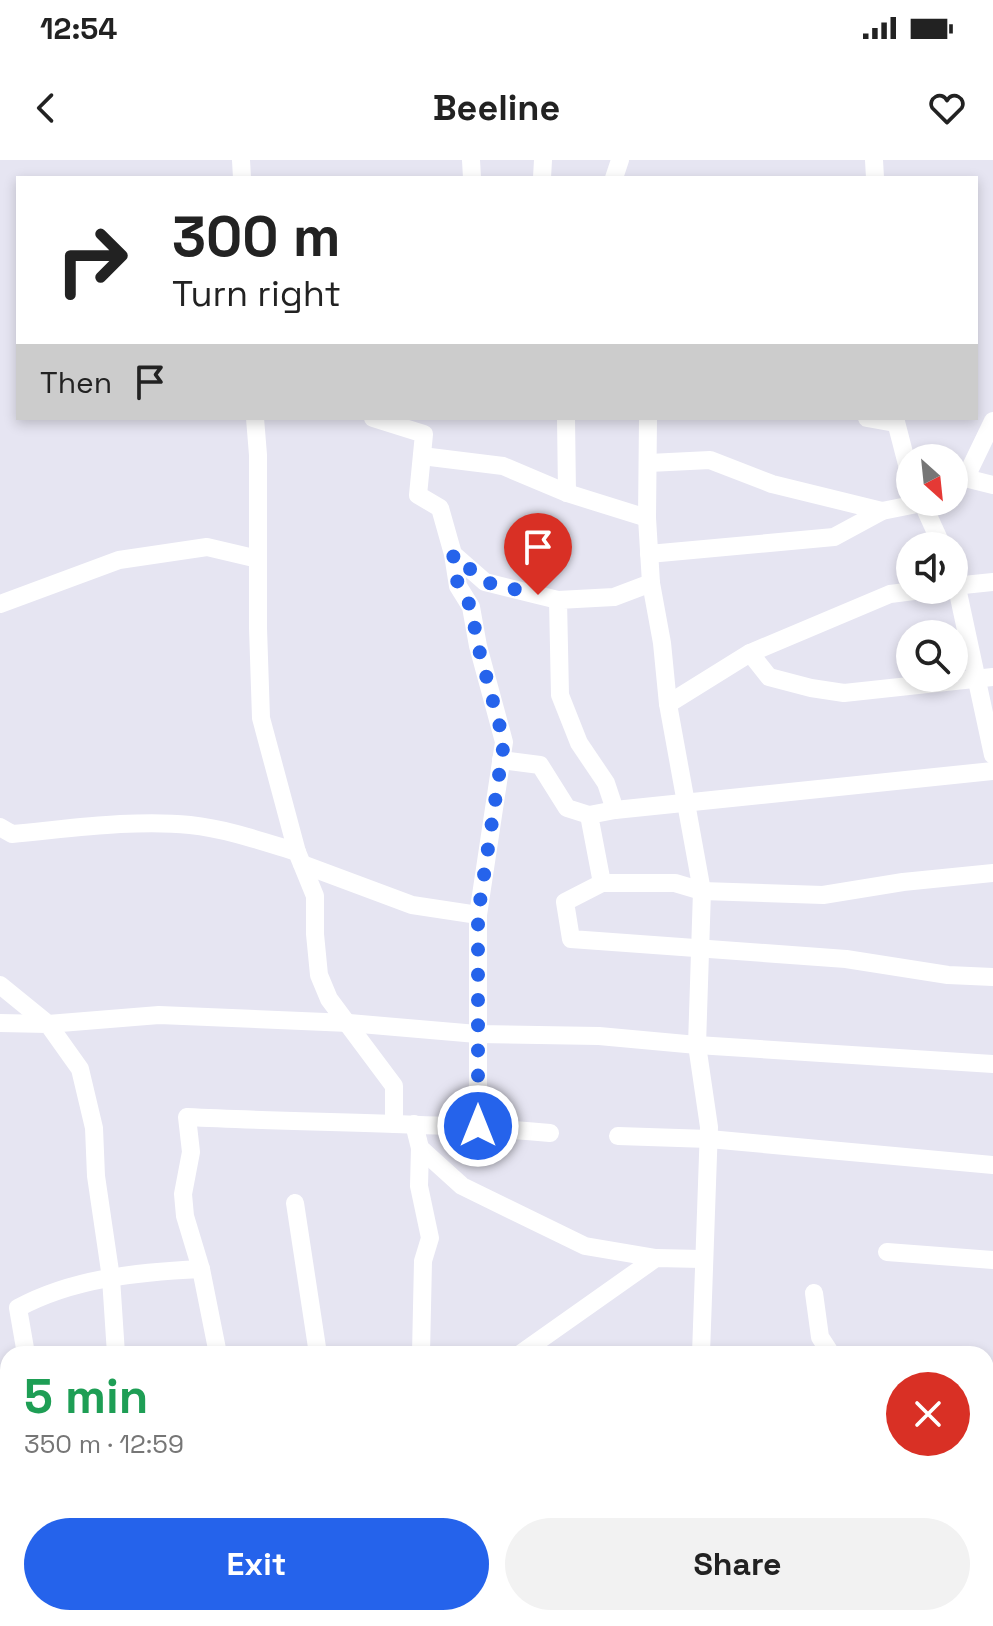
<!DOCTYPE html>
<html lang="en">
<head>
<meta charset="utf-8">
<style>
	body { margin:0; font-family:"Space Grotesk",sans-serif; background:#f2f2f2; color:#222; height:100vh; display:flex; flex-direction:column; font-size:30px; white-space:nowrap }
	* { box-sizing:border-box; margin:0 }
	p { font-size:26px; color:#767676 }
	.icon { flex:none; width:44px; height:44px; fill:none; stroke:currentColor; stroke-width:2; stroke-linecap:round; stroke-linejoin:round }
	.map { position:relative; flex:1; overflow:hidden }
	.sheet { position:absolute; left:0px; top:1186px; width:994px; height:280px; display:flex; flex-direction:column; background:#fff; border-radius:24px 24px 0 0; box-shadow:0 4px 12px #0003 }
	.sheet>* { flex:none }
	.hud { position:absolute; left:16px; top:16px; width:962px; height:244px; border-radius:0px; box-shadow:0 4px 12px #0003; background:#fff; color:#222; overflow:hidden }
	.needle { width:52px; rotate:153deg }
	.buttons { position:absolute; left:896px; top:284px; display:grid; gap:16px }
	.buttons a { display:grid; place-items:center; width:72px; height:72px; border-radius:50%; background:#fff; box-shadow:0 4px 12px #0003; font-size:40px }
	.pin { position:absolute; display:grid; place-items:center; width:68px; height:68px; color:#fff; margin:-82px -34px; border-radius:50% 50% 50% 0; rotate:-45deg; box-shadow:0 0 8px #0007 }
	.pin .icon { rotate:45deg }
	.me { position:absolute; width:88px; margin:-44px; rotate:0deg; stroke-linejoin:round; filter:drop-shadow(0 0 6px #0008) }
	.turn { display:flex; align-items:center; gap:28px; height:168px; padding:0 24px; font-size:36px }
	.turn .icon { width:104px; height:104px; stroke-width:2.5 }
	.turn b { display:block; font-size:56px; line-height:68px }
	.then { display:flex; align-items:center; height:76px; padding:0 24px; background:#0003; gap:16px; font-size:30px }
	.round { display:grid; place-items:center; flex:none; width:84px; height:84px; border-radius:42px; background:#f2f2f2 }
	.overview { display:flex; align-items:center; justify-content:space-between; height:136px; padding:0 24px }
	h1 { font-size:48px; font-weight:600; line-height:60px; color:#1e9e55 }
	.button { display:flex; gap:16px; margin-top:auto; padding:16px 24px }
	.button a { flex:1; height:92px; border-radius:48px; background:#2563eb; color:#fff; font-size:32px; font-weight:600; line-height:92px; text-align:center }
	.button a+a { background:#f2f2f2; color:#222 }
	.status { display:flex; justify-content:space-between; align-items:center; height:56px; padding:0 40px; background:#fff; direction:ltr }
	.status svg { height:22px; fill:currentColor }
	header { display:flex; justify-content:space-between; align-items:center; height:104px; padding:0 24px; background:#fff; font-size:36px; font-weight:600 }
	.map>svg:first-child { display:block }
</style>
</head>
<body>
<div class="status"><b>12:54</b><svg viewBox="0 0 49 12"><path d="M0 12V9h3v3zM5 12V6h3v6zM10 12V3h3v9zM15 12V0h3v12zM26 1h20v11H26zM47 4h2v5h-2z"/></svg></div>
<header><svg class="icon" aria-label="back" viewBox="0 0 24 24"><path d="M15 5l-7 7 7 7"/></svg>Beeline<svg class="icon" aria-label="heart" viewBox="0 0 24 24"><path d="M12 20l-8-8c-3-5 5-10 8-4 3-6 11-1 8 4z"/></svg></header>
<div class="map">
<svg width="993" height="1466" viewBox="0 0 993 1466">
	<rect width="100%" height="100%" fill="#e6e5f2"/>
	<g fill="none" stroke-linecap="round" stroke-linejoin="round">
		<g stroke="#fff" stroke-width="18">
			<polyline points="241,0 242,18"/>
			<polyline points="471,0 472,18"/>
			<polyline points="874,0 875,18"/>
			<polyline points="542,18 543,0"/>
			<polyline points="614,18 620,0"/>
			<polyline points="255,258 258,295 258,468 261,558 297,692"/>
			<polyline points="373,258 424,274 418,335 440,348 453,394 485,422 558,440"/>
			<polyline points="566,258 567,333"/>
			<polyline points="648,258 647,358 651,423 662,483 668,544 702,731 697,885 709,967 701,1194"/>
			<polyline points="867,258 895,263"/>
			<polyline points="895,258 910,316"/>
			<polyline points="422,296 503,306 567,333 647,358"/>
			<polyline points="649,303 710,300 772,324 882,351"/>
			<polyline points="957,316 993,325"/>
			<polyline points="966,317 993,261"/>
			<polyline points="922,342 942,386"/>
			<polyline points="453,394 458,426 471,447 478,486 504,582 478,755 478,966"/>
			<polyline points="649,394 834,377 882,351 922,343"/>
			<polyline points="954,414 993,595"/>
			<polyline points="954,426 993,422"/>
			<polyline points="0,444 119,400 207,387 258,399"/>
			<polyline points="750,493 769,517 811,528 844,533 993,517"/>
			<polyline points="668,544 750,493 890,434 922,430"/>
			<polyline points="501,600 540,605 567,648 589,655"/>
			<polyline points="993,611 615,650 589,655 602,723 675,723 702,731 823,735 903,722 993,713"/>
			<polyline points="615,650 606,623 579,583 560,535 558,440 614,437 651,423"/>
			<path d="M 0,667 L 12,674 C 68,669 134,659 190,665 C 227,669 261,681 297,692 L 315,736 L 315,774 L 319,815 L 329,839 L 394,926 L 394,964"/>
			<polyline points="302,704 412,745 478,755"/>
			<polyline points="602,723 565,742 571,779 846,799 948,815 993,817"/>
			<polyline points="0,825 48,864 159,855 349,863 477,874 599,876 697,885 993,904"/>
			<polyline points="0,863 48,864 80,909 94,968 96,1016 111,1118 116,1194"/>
			<polyline points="414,964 420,988 462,1026 585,1086 656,1098"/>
			<polyline points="618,976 709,979 993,1005"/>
			<polyline points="420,988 419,1026 430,1078 423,1101 421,1194"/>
			<polyline points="295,1043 318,1194"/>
			<polyline points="887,1092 993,1100"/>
			<polyline points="814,1133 820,1177 831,1194"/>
			<path d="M 26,1194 L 18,1148 C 73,1118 139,1112 201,1109"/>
			<path d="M 218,1194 L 201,1109 L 185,1056 L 183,1034 L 191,992 L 187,957 C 308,963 430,962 550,973"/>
			<polyline points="520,1194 656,1098 702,1099"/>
			<polyline points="986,1236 989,1257 986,1270"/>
			<polyline points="986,1283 993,1461"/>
			<polyline points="0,1326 8,1323"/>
			<polyline points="0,1405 8,1400"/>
			<polyline points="89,1458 92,1466"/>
			<polyline points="224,1458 232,1466"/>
			<polyline points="399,1458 400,1466"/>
			<polyline points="557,1458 561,1466"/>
			<polyline points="697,1458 697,1466"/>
			<polyline points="902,1458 906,1466"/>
			<polyline points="55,1466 66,1458"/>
			<polyline points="797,1466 797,1458"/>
		</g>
	</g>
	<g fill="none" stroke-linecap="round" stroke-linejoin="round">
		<polyline stroke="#2563eb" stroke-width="14" stroke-dasharray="0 25.2" points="478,966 478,755 504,582 478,486 471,447 458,426 453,394 485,422 538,435"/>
	</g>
</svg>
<div class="buttons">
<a><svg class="needle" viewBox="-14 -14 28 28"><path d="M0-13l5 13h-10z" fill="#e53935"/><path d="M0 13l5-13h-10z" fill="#767676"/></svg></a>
<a><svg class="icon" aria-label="sound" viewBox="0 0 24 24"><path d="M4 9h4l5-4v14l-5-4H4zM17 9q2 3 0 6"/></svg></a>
<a><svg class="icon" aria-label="search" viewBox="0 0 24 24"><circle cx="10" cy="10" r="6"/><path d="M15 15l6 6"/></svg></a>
</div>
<div class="pin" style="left:538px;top:435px;background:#d93025"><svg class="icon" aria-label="arrive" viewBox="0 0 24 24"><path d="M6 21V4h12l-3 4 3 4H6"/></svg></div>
<svg class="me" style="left:478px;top:966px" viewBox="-20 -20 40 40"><circle r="17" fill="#2563eb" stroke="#fff" stroke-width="3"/><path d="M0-11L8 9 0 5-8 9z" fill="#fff"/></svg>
<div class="hud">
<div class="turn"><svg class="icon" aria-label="right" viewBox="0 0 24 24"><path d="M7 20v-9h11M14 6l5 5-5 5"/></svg><div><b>300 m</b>Turn right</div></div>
<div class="then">Then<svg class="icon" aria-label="arrive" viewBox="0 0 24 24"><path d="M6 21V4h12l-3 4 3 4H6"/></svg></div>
</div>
<section class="sheet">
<div class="overview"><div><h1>5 min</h1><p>350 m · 12:59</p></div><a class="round" style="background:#d93025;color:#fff"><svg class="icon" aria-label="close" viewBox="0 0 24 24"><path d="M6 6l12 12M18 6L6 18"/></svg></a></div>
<div class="button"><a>Exit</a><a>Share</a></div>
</section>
</div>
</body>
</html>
